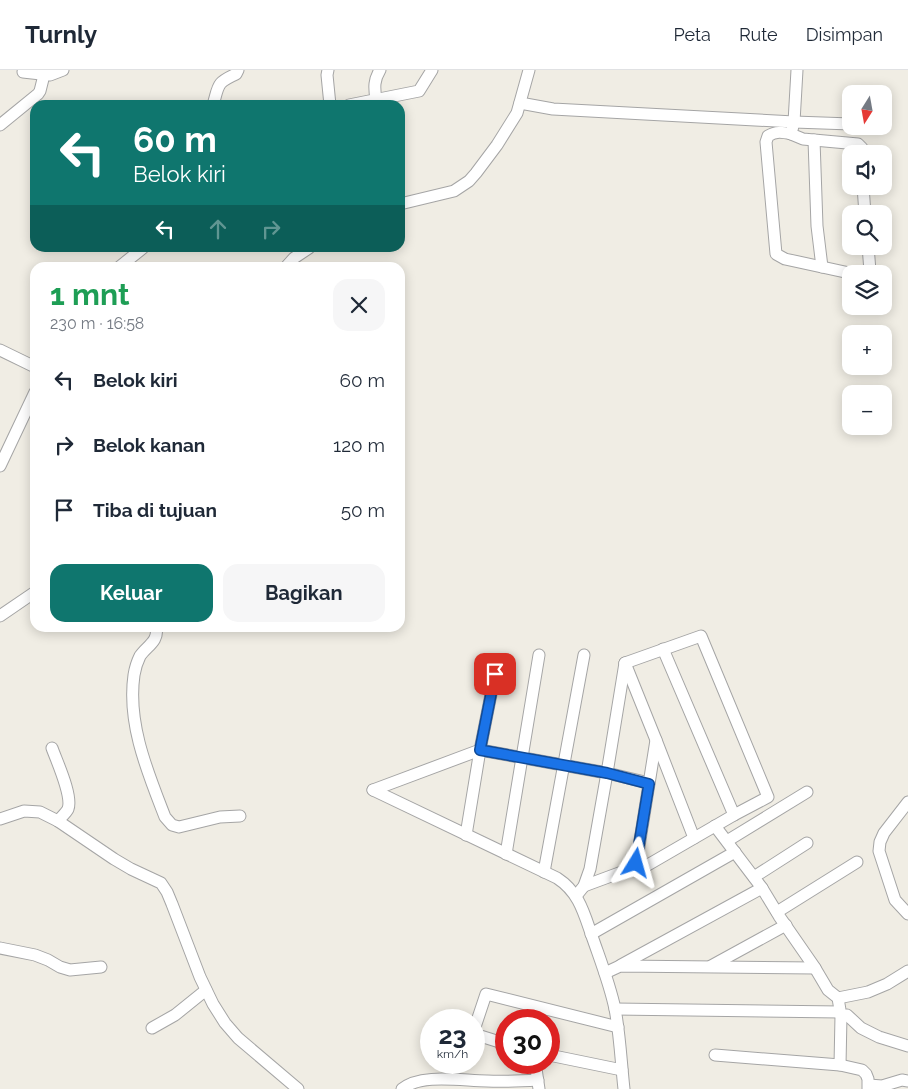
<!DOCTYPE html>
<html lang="id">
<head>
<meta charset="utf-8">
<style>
	body { margin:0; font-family:Raleway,sans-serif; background:#f6f6f7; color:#1f2937; height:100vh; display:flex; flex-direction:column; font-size:19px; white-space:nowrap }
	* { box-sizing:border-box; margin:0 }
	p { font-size:16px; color:#747a83 }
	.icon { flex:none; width:28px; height:28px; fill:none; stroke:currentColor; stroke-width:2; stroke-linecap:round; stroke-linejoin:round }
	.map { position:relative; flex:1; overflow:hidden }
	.drawer { position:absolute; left:30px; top:192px; width:375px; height:370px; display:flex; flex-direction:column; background:#fff; border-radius:15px; box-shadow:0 2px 12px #0003 }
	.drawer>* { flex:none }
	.banner { position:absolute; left:30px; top:30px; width:375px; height:152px; border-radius:15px; box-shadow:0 2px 12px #0003; background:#0f766e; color:#fff; overflow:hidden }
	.needle { width:32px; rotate:191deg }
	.fabs { position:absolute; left:842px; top:15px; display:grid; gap:10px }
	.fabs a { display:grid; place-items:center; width:50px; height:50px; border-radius:10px; background:#fff; box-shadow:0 2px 12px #0003; font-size:25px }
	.speed { position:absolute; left:420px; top:939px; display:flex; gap:10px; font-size:25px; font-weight:700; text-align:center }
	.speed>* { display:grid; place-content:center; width:65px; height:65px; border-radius:50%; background:#fff; box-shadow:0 2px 12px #0003; line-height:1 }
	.speed small { font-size:12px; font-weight:400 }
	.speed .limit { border:8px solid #d22; background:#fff; color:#111 }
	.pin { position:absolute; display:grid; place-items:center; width:42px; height:42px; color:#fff; margin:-21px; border-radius:10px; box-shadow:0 2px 8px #0006 }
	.me { position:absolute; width:55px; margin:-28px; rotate:8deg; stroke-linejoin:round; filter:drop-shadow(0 0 4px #0008) }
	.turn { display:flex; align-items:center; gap:18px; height:105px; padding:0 20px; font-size:22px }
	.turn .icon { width:65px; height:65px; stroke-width:2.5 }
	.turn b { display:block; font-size:35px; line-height:42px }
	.lanes { display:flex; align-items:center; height:48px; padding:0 20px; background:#0003; justify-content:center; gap:25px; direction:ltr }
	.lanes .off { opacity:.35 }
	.round { display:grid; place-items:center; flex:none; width:52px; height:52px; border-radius:15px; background:#f6f6f7 }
	.head { display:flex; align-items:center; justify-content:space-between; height:85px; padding:0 20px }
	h1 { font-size:30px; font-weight:700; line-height:38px; color:#1e9e55 }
	.cta { display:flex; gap:10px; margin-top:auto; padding:10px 20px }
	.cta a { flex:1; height:58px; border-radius:15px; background:#0f766e; color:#fff; font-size:20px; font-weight:700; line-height:58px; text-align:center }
	.cta a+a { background:#f6f6f7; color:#1f2937 }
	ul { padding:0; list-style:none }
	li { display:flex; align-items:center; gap:15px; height:65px; padding:0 20px }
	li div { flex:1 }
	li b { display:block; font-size:19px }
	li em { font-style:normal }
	header { display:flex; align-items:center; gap:30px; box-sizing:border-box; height:70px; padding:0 25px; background:#fff; border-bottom:1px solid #e0e1e3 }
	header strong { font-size:24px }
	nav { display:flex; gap:28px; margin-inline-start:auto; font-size:18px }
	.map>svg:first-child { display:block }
</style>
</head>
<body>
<header>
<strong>Turnly</strong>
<nav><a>Peta</a><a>Rute</a><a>Disimpan</a></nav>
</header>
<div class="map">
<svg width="908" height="1019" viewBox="0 0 908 1019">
	<rect width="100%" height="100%" fill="#f0ede4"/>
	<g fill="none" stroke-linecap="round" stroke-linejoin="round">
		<g stroke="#a5a5a5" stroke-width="13">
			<g id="minor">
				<polyline points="328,0 327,5 330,35"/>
				<polyline points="797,0 794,52 791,64 803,69 858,74 862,78 863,84"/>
				<polyline points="23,2 50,5 63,0"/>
				<path d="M 376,29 C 374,17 374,10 380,0"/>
				<polyline points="520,33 553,39 794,52 851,54"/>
				<path d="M 213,35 C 219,15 216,13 236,4 L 238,0"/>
				<polyline points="349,35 419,21 432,0"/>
				<polyline points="0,55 38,24 40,21 44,5"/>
				<path d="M 791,64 C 782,62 776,61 768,66 L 766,72 L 776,184 L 785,189 L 854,204"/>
				<polyline points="814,70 817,156 822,197"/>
				<polyline points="863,116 865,144"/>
				<polyline points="400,134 454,121 469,111 476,103 497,75 517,43 529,0"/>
				<polyline points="868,176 870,201 869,204"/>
				<polyline points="118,198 143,178"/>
				<polyline points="285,198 294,188 309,178"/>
				<polyline points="0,280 35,297"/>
				<polyline points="0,396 35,322"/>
				<polyline points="0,546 35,522"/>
				<path d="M 156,558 C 159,571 147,576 140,586 C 137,592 135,599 134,605 C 127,654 148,703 165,747 L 172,755 L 179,757 L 220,747 L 240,746"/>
				<polyline points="663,579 734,745"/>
				<polyline points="625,593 701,566 768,727 734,745 646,796 640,797 637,794 637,789 656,670"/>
				<polyline points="625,593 656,670 694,768"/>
				<path d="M 52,678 C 57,692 73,726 68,739 C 66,743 61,747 58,751"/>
				<path d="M 373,720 L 557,808 C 580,823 584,844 593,869 C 601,892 610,915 615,939 C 620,965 621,992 624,1019"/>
				<polyline points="373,720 480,680 607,703 649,713"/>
				<polyline points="908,732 884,763 880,772 879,781 895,830 908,844"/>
				<polyline points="0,749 24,741 40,742 58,751 114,789 131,799 161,813 167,822 172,834 200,907 213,934 225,953 238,968 298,1019"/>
				<polyline points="715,756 762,818 779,846 815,898 828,920 838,928 841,946 840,995"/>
				<polyline points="466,765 480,680 495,604"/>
				<polyline points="727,771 807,722"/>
				<polyline points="506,784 539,585"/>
				<polyline points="544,802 584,585"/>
				<polyline points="754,807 807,773"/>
				<polyline points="584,816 638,796"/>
				<polyline points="576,826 584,816 590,799 607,703 625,593"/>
				<polyline points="777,842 857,792"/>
				<polyline points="591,864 735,782"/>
				<polyline points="0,878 35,885 48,890 60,897 70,900 101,897"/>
				<polyline points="621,895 762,818"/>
				<polyline points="711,896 786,855"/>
				<polyline points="605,903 620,896 815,898"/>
				<polyline points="838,928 868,922 887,914 908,901"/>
				<polyline points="615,939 840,942"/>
				<polyline points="841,946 847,945 861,958 879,967 908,976"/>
				<polyline points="152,958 175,945 206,920"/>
				<polyline points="474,960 486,924 618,957"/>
				<polyline points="474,964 506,974"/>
				<polyline points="549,985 622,1000"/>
				<polyline points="715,985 840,995 862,1000 866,1004 868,1009 868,1019"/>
				<polyline points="535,992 539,1019"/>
				<polyline points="869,1015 882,1016 902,1010 908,1011"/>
				<path d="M 402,1019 C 421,1003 463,1011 487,1011 C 504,1012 521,1011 538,1010"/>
			</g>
		</g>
		<use href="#minor" stroke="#fff" stroke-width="11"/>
	</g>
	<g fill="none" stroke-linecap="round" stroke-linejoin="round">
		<g stroke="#114b97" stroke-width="12">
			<polyline id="route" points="495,604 480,680 607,703 649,714 636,793"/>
		</g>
		<use href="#route" stroke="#1a73e8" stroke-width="9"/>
	</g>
</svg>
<div class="fabs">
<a><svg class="needle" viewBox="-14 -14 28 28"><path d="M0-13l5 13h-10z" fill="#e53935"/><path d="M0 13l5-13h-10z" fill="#747a83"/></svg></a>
<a><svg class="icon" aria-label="sound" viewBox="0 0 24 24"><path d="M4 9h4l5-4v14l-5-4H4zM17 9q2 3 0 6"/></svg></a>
<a><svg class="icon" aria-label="search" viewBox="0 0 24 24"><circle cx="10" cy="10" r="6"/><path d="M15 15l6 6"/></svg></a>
<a><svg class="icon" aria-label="layers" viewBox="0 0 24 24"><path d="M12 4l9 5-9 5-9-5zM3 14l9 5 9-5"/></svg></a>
<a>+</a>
<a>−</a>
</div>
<div class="speed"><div>23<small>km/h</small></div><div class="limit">30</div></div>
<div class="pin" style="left:495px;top:604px;background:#d93025"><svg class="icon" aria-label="arrive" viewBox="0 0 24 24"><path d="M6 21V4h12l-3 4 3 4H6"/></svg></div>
<svg class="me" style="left:636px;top:793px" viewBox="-20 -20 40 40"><path d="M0-17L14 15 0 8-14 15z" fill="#1a73e8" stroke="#fff" stroke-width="4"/></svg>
<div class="banner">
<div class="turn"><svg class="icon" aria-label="left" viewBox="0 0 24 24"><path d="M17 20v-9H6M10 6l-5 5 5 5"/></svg><div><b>60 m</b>Belok kiri</div></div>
<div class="lanes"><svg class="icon" aria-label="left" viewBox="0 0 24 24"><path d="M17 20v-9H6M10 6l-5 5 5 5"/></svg><svg class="icon off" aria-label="ahead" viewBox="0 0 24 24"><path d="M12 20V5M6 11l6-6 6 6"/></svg><svg class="icon off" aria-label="right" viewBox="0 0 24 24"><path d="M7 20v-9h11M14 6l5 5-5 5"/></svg></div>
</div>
<section class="drawer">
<div class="head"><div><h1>1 mnt</h1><p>230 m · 16:58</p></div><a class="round"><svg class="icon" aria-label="close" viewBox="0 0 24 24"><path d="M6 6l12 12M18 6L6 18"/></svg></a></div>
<ul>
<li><svg class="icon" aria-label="left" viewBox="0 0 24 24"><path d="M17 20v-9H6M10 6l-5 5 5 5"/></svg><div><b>Belok kiri</b></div><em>60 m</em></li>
<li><svg class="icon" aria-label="right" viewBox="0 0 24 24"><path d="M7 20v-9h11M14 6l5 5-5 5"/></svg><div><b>Belok kanan</b></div><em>120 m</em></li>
<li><svg class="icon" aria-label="arrive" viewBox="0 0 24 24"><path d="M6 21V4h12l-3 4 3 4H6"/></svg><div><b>Tiba di tujuan</b></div><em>50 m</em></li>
</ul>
<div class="cta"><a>Keluar</a><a>Bagikan</a></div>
</section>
</div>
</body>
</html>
